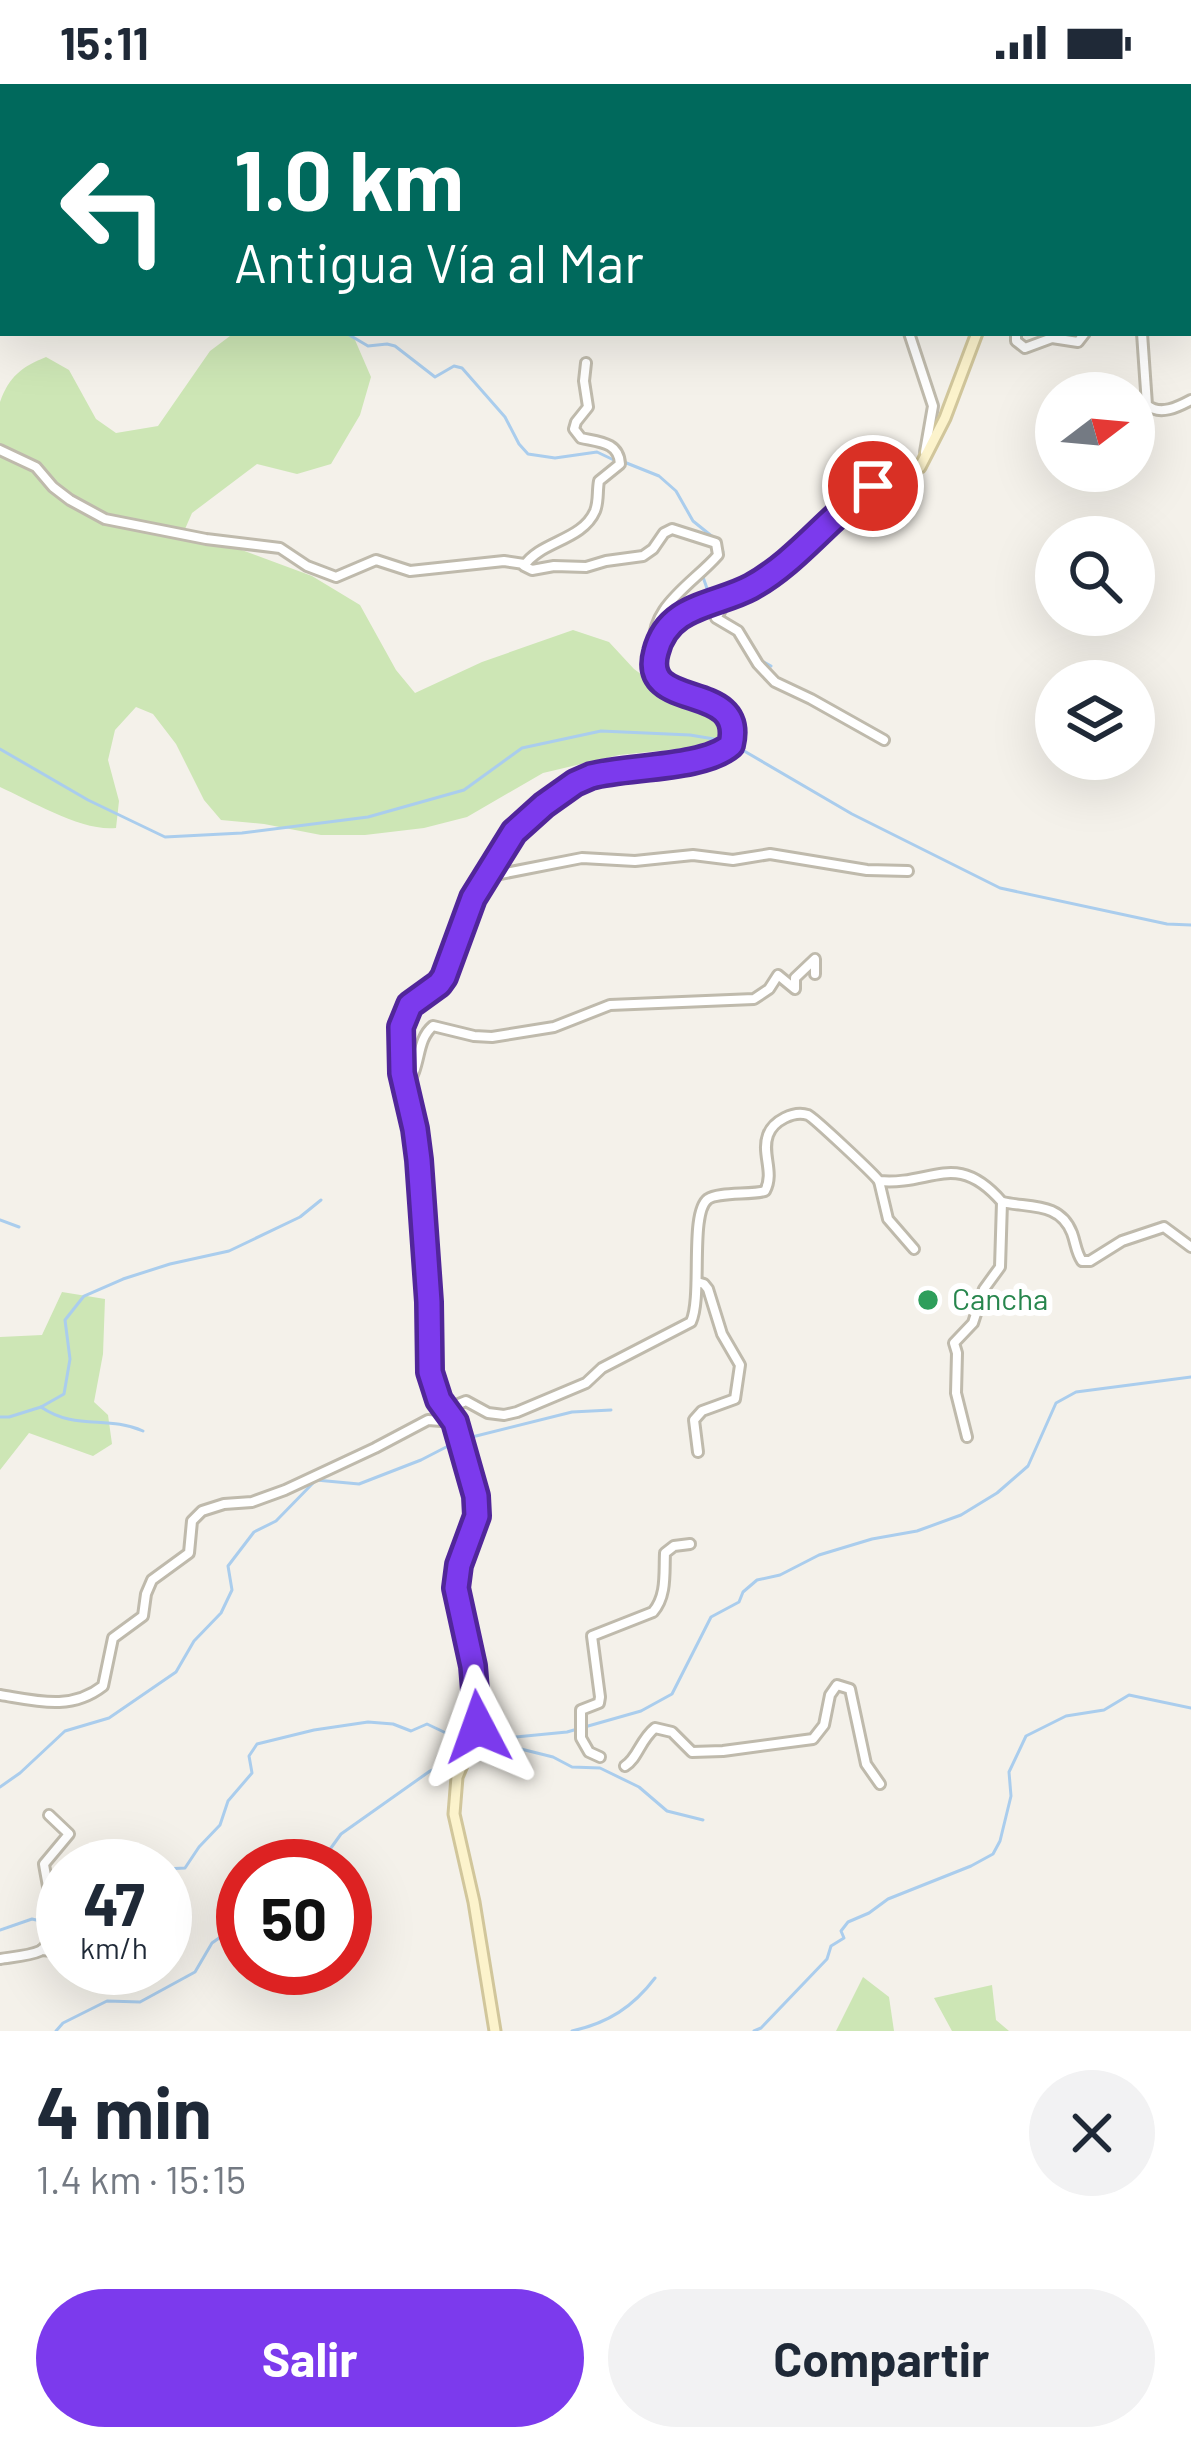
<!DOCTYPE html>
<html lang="es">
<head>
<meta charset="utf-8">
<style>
	body { margin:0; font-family:Barlow,sans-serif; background:#f2f2f3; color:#1f2937; height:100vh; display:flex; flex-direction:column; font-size:45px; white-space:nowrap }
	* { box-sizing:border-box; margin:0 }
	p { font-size:39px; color:#747a83 }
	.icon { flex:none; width:66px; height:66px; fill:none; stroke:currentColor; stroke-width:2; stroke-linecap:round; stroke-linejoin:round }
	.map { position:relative; height:1947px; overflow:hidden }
	.panel { display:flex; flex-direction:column; background:#fff; flex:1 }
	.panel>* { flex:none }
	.guide { position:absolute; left:0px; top:0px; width:1191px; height:252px; box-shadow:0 12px 48px #0002; background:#00695c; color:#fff; overflow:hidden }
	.needle { width:78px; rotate:74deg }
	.buttons { position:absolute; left:1035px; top:288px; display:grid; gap:24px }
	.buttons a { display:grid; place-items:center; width:120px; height:120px; border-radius:50%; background:#fff; box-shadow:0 12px 48px #0002; font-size:60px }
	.speed { position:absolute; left:36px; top:1755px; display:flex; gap:24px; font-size:60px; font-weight:700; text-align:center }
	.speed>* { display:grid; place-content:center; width:156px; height:156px; border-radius:50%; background:#fff; box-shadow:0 12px 48px #0002; line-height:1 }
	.speed small { font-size:30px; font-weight:400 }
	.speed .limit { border:18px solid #d22; background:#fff; color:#111 }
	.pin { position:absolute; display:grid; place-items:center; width:102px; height:102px; color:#fff; margin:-51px; border:6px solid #fff; border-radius:50%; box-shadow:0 3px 12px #0007 }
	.me { position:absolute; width:132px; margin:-66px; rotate:356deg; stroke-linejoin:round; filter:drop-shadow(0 0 9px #0008) }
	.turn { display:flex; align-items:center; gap:42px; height:252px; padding:0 36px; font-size:54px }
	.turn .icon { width:156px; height:156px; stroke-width:2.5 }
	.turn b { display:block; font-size:84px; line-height:102px }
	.round { display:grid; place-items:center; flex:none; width:126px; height:126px; border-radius:63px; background:#f2f2f3 }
	.headline { display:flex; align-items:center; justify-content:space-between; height:204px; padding:0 36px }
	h1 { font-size:72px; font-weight:700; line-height:90px }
	.action { display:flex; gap:24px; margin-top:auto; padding:24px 36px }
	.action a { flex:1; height:138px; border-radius:72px; background:#7c3aed; color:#fff; font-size:48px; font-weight:700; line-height:138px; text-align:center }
	.action a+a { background:#f2f2f3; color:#1f2937 }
	.status { display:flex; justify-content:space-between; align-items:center; height:84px; padding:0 60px; background:#fff; direction:ltr }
	.status svg { height:33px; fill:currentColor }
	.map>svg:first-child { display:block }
</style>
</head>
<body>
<div class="status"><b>15:11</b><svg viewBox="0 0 49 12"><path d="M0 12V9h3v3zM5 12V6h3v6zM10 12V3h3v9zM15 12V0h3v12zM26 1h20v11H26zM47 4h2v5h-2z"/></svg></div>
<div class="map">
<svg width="1191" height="1947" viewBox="0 0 1191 1947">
	<rect width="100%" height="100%" fill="#f4f1ea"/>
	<g fill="#cde6b5">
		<path d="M 234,249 L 352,249 L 371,293 L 360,331 L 331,380 L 297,390 L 257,380 L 192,429 L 185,445 L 312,492 L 360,521 L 396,586 L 415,609 L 482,578 L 573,546 L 609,558 L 634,585 L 687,624 L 718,636 L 721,647 L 715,661 L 619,671 L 543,689 L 467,733 L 424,744 L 365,751 L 321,751 L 264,740 L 221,736 L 204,716 L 176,660 L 153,630 L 136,623 L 115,646 L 108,676 L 119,717 L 116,744 C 83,748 31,717 0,703 L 0,318 C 9,293 21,283 46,273 L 69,286 L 96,335 L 116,349 L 158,342 L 210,267 Z"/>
		<polygon points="62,1208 105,1215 103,1270 94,1318 108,1331 112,1360 93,1372 29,1349 0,1386 0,1253 42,1251"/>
		<polygon points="863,1893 889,1913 894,1947 836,1947"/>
		<polygon points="992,1901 996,1936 1009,1947 952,1947 934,1914"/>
	</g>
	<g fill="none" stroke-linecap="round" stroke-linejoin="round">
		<g stroke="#aacded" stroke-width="3">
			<polyline points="89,0 94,3"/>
			<polyline points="909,0 914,3"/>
			<polyline points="1188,173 1191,174"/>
			<polyline points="346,249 368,262 387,260 395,262 435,293 454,282 462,284 505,333 519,360 528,370 555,374 597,368 618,378"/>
			<polyline points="624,378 659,392 676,407 693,437 719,458 723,468 719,477 703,493 710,513"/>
			<polyline points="720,529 740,545"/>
			<polyline points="752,563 762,577 771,582"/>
			<polyline points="739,664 852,730 1000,804 1167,840 1191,841"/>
			<polyline points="0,665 88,716 165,753 242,749 368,733 464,706 522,664 601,647 690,651 720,656"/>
			<polyline points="0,1136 19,1143"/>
			<polyline points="41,1323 64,1310 70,1275 65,1236 84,1212 123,1195 170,1180 229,1167 300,1133 321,1116"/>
			<path d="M 0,1333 L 9,1333 L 41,1323 C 76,1347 107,1331 143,1347"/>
			<polyline points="472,1353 572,1328 611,1326"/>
			<polyline points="482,1647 506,1654 567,1648 641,1627 672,1610 711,1533 739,1518 743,1508 757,1496 780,1491 819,1471 872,1455 917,1447 961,1431 997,1409 1028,1382 1056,1319 1076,1308 1191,1293"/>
			<polyline points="475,1670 502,1663 517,1664 553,1673 572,1683 600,1684 639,1703 667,1727 703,1736"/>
			<polyline points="0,1703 20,1689 65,1647 109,1634 176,1588 194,1557 221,1529 232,1506 228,1482 254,1448 276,1437 316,1396 359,1400 421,1376 452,1360"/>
			<polyline points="318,1782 341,1750 430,1687 451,1677"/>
			<polyline points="165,1785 185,1784 199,1763 220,1741 228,1717 252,1689 249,1672 257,1660 314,1646 368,1638 393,1640 411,1647 427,1640 446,1649 471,1644"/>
			<polyline points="0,1846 32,1835 49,1839 63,1832"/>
			<polyline points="56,1947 63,1939 107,1917 140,1918 195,1888 212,1859 233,1844 243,1849"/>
			<path d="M 572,1947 C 608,1939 633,1923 655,1894"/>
			<polyline points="754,1947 761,1944 827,1875 831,1862 844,1854 841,1847 848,1838 869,1829 888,1815 971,1782 993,1770 1000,1757 1011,1712 1009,1688 1026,1652 1066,1632 1104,1626 1129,1611 1191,1624"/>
		</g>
		<g stroke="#bfbaac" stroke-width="14">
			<g id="street">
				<polyline points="1164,0 1167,3"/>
				<polyline points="407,3 408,0"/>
				<polyline points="592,3 592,0"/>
				<polyline points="1188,10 1191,10"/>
				<polyline points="909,249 933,322 925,368"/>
				<polyline points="1016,249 1016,257 1025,264 1052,254 1078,258 1085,249"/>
				<path d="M 1142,249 L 1147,321 C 1160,332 1178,323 1191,316"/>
				<path d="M 586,279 L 584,297 L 588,323 L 576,338 L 574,345 L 581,354 C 599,358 619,358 620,380 L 599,397 C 597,407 599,417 595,427 C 582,457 540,457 524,482 L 532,486 L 554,482 L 586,483 L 606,477 L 643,472 L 653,465 L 664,449 L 672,445 L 716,459 L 718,471 C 693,500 646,524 655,568"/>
				<polyline points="0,366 36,383 53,403 70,416 105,435 206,455 280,464 307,482 336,493 376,476 410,487 504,477 524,480"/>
				<polyline points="729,513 716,534 738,547 758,580 775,598 811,615 884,656"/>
				<polyline points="485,793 582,774 635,777 693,771 733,776 770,770 867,786 908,787"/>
				<path d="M 406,1001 C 422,984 415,957 433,942 L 474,952 L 492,953 L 554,943 L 610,921 L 754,915 L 769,905 L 778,891 L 795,905 L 795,894 L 815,875 L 815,890"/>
				<polyline points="879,1097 888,1135 914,1165"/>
				<polyline points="697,1198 704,1200 708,1205 722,1250 740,1281 735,1315 702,1327 694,1336 698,1368"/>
				<path d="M 446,1325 L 466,1317 L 488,1329 L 504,1331 L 517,1328 L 586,1299 L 602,1284 L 691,1238 C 703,1212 689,1129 708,1115 C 718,1108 751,1111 765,1107 C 775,1088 761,1070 768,1051 C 773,1037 794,1026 808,1031 C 813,1033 873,1089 879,1097 C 932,1102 956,1065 1002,1118 C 1030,1124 1060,1118 1072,1149 C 1076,1160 1076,1168 1082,1177 L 1090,1177 L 1122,1157 L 1164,1143 L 1191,1163"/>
				<polyline points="967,1353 956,1309 957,1269 954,1259 973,1239 984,1205 1000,1183 1002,1118"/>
				<path d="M 0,1611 C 37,1617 71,1627 103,1602 L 113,1554 L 143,1532 L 146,1510 L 152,1496 L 189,1469 L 192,1437 L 202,1427 L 224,1420 L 252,1418 L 285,1406 L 375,1364 L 428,1336 L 455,1338"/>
				<path d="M 600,1673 L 589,1668 L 581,1654 L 581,1626 L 599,1619 L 600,1613 L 592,1552 L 653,1528 C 667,1512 664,1489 665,1469 L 674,1462 L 690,1460"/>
				<path d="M 625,1682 C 638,1674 640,1656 655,1644 L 672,1648 L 692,1668 L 723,1667 L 813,1655 L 824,1641 L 830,1611 L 837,1601 L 850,1605 L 866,1680 L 880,1700"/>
				<polyline points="42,1866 52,1867 63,1863"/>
				<path d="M 0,1875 C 12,1873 29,1872 40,1867 C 62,1854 47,1801 44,1780 L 69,1750 L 49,1731"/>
				<polyline points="107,1884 109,1888"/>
			</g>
		</g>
		<g stroke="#d1c69b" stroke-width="15">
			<g id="secondary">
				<polyline points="1188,23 1191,23"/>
				<path d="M 495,1947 L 474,1818 L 454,1730 L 457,1693 L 478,1643 L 473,1582 L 456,1504 L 459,1481 L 477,1432 L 476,1412 L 455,1338 L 439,1315 L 430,1288 L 429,1218 L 419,1076 L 415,1045 L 402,989 L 400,961 L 404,931 L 410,921 L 439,900 L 444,893 C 452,876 455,857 462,839 C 486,777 529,719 591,693 C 629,682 703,685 731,661 L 733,641 L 725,626 L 671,605 L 658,593 L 655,578 L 660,557 L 681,531 L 755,501 L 862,409 L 920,383 L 945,334 L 977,249"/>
			</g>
		</g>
		<use href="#street" stroke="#fff" stroke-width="8"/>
		<use href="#secondary" stroke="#fcf3cc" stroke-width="9"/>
	</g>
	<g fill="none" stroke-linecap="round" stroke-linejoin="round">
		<g stroke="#51269a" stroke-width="30">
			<path id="route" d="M 478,1643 L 473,1582 L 456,1504 L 459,1481 L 477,1432 L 476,1412 L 455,1338 L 439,1316 L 430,1288 L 429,1218 L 419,1076 L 415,1045 L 402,989 L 401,943 L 410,921 L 439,900 L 444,893 L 473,814 L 514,748 L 544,721 L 575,699 L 591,692 C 628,682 704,685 731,661 C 747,595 639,629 656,568 C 668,520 716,522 751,503 C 797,478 830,431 873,402"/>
		</g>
		<use href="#route" stroke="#7c3aed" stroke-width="21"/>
	</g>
	<circle fill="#2e9e5b" stroke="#fff" stroke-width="4.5" cx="928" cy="1216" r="12"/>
	<g text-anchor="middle" stroke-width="12" stroke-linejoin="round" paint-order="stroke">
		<g font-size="30" fill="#27864d" stroke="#fff" text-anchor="start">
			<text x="952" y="1226">Cancha</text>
		</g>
	</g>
</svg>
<div class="buttons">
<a><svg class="needle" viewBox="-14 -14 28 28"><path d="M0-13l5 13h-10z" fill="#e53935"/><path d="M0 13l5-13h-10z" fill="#747a83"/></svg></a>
<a><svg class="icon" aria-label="search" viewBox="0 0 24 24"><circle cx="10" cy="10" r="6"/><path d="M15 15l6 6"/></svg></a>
<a><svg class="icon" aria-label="layers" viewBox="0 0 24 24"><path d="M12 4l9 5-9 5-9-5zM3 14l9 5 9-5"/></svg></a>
</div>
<div class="speed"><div>47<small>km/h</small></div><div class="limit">50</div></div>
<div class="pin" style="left:873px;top:402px;background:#d93025"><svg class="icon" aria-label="arrive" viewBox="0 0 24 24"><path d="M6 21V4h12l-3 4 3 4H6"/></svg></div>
<svg class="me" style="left:478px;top:1643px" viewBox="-20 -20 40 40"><path d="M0-17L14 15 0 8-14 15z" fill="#7c3aed" stroke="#fff" stroke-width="4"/></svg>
<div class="guide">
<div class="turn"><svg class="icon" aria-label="left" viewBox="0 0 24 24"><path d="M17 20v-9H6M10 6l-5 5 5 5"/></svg><div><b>1.0 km</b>Antigua Vía al Mar</div></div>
</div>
</div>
<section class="panel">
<div class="headline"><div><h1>4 min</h1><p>1.4 km · 15:15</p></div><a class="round"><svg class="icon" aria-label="close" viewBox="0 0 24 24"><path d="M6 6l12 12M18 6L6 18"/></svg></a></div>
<div class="action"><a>Salir</a><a>Compartir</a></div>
</section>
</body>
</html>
